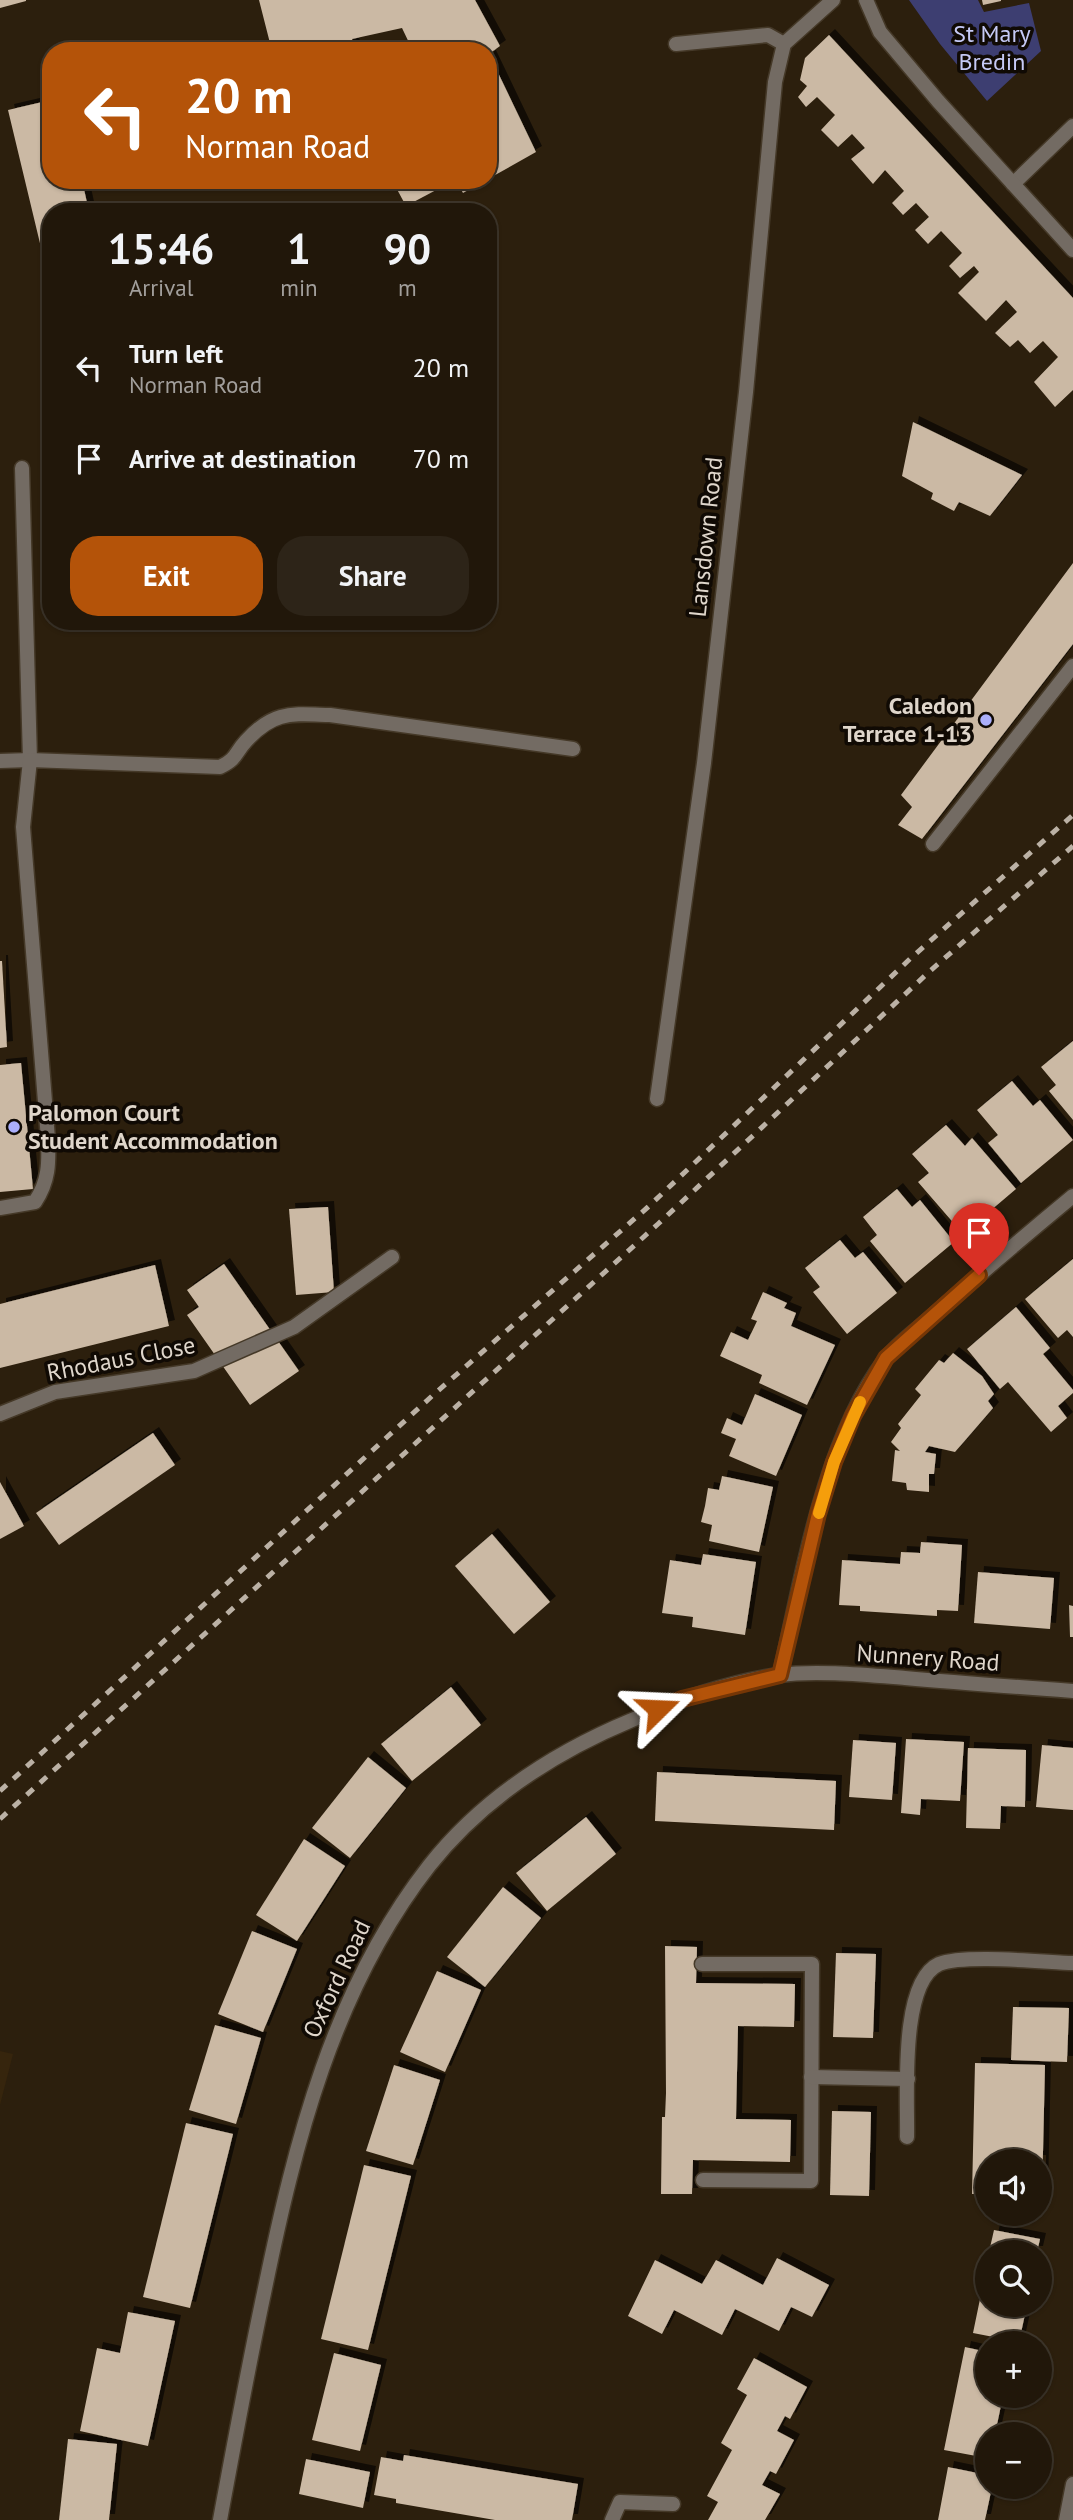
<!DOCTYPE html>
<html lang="en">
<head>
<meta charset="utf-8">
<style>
	body { margin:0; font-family:"PT Sans",sans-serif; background:#2d2418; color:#f1f3f6; height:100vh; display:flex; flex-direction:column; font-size:26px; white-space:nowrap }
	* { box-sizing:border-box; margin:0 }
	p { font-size:23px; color:#a29f9c }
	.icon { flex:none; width:38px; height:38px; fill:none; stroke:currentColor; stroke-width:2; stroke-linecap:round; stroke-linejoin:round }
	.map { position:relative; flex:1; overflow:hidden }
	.side { position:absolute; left:42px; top:203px; width:455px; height:427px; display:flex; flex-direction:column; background:#21170a; border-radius:28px; box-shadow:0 2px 5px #0004,0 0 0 2px #3e362b }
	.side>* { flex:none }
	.top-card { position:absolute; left:42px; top:42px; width:455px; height:147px; border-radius:28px; box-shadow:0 2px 5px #0004,0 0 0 2px #3e362b; background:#b45309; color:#fff; overflow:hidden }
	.fabs { position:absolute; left:975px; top:2149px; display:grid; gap:14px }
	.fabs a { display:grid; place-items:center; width:77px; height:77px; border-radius:50%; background:#21170a; box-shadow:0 2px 5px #0004,0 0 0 2px #3e362b; font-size:35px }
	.pin { position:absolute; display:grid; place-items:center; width:60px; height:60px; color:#fff; margin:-72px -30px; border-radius:50% 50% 50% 0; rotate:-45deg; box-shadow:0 0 7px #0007 }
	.pin .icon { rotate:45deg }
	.me { position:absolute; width:77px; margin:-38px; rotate:69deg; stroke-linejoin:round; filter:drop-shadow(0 0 5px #0008) }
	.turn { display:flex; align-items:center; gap:24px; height:147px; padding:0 28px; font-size:32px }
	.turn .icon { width:91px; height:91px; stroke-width:2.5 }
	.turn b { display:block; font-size:49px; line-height:60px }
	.eta { display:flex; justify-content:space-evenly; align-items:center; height:119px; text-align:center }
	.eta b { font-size:42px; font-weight:600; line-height:49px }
	.action { display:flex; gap:14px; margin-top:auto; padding:14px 28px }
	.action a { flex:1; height:80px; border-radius:28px; background:#b45309; color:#fff; font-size:28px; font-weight:600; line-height:80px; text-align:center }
	.action a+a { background:#2d2418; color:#f1f3f6 }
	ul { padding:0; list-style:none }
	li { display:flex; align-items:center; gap:21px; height:91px; padding:0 28px }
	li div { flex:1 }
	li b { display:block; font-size:26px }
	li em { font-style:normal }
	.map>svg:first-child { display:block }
</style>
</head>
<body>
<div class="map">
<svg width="1073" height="2520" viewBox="0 0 1073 2520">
	<defs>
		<filter id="shadow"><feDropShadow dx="6" dy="-6" stdDeviation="0" flood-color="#0009"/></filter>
	</defs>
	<rect width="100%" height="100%" fill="#2c1f0d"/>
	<polygon fill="#36250d" points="0,2051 13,2054 0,2105"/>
	<polygon fill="#3d3e71" points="909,0 978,0 984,12 1029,3 1041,51 987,101 940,44"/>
	<g fill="#cbb9a4" filter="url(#shadow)">
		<polygon points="0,0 26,0 26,1 0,8"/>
		<polygon points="259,0 475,0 500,46 489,54 536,152 488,179 488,51 413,51 402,28 352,39 355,51 272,51"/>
		<polygon points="982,0 1001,0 1001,1 983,5"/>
		<polygon points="829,35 1073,298 1073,390 1055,407 1034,382 1058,357 1043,341 1030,353 1018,340 1010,347 995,333 1017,312 1006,300 986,321 958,293 979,272 974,266 960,278 949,266 962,253 941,231 928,244 915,230 929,217 916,203 903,215 892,203 904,191 885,170 873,184 851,159 865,148 852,134 838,147 821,130 835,115 817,97 806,107 798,97 807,86 800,80 805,58"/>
		<polygon points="51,100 51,180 82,180 89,212 51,212 50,285 8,110"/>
		<polygon points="269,180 298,180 298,181 284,185"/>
		<polygon points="392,180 455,180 406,206"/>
		<polygon points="456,180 486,180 463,193"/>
		<polygon points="913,422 1022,475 990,516 959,502 954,511 931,499 933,493 902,476"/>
		<polygon points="1073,563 1073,644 922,839 898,825 912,807 901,795"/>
		<polygon points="0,961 2,961 7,1047 0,1048"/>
		<polygon points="1073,1041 1073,1120 1049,1091 1056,1085 1041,1067"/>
		<polygon points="21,1063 33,1189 0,1192 0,1065"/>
		<polygon points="1012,1081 1033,1106 1040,1100 1073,1140 1021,1183 988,1143 998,1135 977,1110"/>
		<polygon points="946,1125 965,1146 972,1138 1016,1189 963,1234 918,1182 929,1173 912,1154"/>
		<polygon points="897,1189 912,1207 920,1200 954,1242 905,1283 870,1241 877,1235 863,1217"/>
		<polygon points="328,1207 334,1292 296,1295 289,1209"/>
		<polygon points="840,1240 855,1258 863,1252 897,1293 847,1334 813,1292 820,1287 805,1268"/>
		<polygon points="1073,1259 1073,1337 1067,1330 1058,1338 1025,1299"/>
		<polygon points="224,1264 299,1371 250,1405 187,1315 199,1307 187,1290"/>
		<polygon points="155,1265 169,1326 0,1368 0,1304"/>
		<polygon points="763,1292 787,1303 784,1308 796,1313 791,1326 835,1345 807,1405 759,1383 762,1375 720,1356 731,1332 748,1340 757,1321 751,1319"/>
		<polygon points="1016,1307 1050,1348 1043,1354 1073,1390 1073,1393 1058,1406 1067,1418 1051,1432 1008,1382 1000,1389 967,1349"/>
		<polygon points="953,1353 982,1376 994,1394 988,1401 993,1408 955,1452 929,1446 925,1452 936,1454 934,1474 929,1474 929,1492 907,1490 906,1483 892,1481 895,1450 900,1451 891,1442 901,1428 898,1424 921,1395 915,1389 939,1360 944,1363"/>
		<polygon points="755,1394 802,1415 776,1476 729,1456 736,1439 721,1433 727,1418 742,1425"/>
		<polygon points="153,1433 175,1465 59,1545 36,1513"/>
		<polygon points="722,1476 773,1487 759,1552 709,1541 712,1525 701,1522 705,1506 708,1488 719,1490"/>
		<polygon points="0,1482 24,1526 0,1539"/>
		<polygon points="492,1534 550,1602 514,1634 455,1566"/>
		<polygon points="921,1542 962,1545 958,1611 937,1610 937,1616 860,1611 860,1606 839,1605 842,1560 900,1564 901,1552 920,1553"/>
		<polygon points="703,1554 756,1562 745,1635 692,1627 693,1617 662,1613 670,1560 701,1565"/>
		<polygon points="978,1572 1054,1578 1050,1629 974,1623"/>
		<polygon points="1069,1605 1073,1606 1073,1637 1070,1637"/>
		<polygon points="451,1687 481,1725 412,1781 381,1744"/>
		<polygon points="906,1739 964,1742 960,1801 921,1799 920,1815 901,1813"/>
		<polygon points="853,1740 896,1743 892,1800 849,1797"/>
		<polygon points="1042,1745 1073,1748 1073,1810 1036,1807"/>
		<polygon points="968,1748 1026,1750 1025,1807 1001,1806 1000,1829 966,1828"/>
		<polygon points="368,1757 406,1788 350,1858 312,1828"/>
		<polygon points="657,1772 836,1781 834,1830 655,1821"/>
		<polygon points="586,1817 616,1854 547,1911 516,1873"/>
		<polygon points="304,1839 345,1866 297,1941 256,1915"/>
		<polygon points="503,1887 541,1918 485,1987 447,1957"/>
		<polygon points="252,1931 297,1949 263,2032 218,2014"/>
		<polygon points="665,1946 697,1947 696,1983 795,1984 794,2027 738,2026 736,2119 791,2120 790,2162 693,2160 692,2194 661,2194 662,2117 665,2117 666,2093"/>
		<polygon points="836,1953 876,1954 873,2038 833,2037"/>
		<polygon points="437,1971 481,1990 445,2072 400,2052"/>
		<polygon points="1013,2007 1069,2008 1067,2062 1011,2060"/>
		<polygon points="215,2025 261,2038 236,2124 189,2110"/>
		<polygon points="975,2063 1045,2065 1042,2195 1040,2195 1040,2161 987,2161 987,2194 972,2194"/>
		<polygon points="394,2065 440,2080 413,2165 366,2151"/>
		<polygon points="832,2111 871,2112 869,2196 830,2195"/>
		<polygon points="186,2123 233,2134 190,2308 143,2297"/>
		<polygon points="364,2165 411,2176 368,2350 321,2339"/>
		<polygon points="994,2230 1040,2239 1037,2252 989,2252"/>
		<polygon points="777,2258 829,2285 812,2317 791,2307 779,2331 735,2309 722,2335 674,2310 662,2334 628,2316 655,2260 702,2284 716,2260 763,2285"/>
		<polygon points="986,2270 987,2305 1027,2305 1019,2342 973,2333"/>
		<polygon points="128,2312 175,2321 148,2446 80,2431 97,2348 120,2353"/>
		<polygon points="965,2347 987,2352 987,2396 1003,2396 995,2434 987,2434 987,2458 944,2450"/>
		<polygon points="334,2353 381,2365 360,2451 312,2440"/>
		<polygon points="754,2358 807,2387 790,2419 785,2416 777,2431 794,2440 776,2474 770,2471 762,2485 780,2494 765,2520 708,2520 718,2502 707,2496 732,2450 721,2443 747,2395 737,2389"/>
		<polygon points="68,2439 117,2444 109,2520 59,2520"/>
		<polygon points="404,2455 578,2484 572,2520 495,2520 396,2503 396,2499 374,2495 381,2457 403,2461"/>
		<polygon points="306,2459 370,2472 363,2508 299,2494"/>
		<polygon points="948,2467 987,2475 987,2487 992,2487 985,2520 938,2520"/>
	</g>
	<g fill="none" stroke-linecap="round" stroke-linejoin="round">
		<g stroke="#453928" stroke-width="17">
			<g id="lane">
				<polyline points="1013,184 1073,126"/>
				<polyline points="0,761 30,760 22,468"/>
				<path d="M 0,1208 L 35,1202 C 49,1181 49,1163 48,1139 L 23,827 L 30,760 L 220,767 C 238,758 234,754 246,741 C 274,710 292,714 330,715 L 573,749"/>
			</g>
		</g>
		<g stroke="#453928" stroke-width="17">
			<g id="street">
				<polyline points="866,0 880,32 938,101 1073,250"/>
				<polyline points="676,44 768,35 784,44"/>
				<polyline points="933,844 1073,666"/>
				<polyline points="657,1099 704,763 746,392 775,82 784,44 833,0"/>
				<polyline points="0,1414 55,1392 194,1371 294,1327 392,1257"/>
				<path d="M 780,1675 C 802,1578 824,1440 885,1360 C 898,1342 920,1328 936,1313 C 981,1273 1027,1234 1073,1196"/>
				<polyline points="702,1964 812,1964 811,2181 703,2180"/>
				<polyline points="811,2077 908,2079"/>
				<path d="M 907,2137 C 908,2098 899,1982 939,1964 C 964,1954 1043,1962 1073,1963"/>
				<path d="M 220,2520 C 234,2444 248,2368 264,2293 C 295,2142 333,1989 429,1866 C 482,1799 555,1752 632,1720 C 679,1700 728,1682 779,1675 C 816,1670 867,1675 905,1678 C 961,1683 1017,1687 1073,1691"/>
				<polyline points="612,2520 620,2502 673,2504"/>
				<polyline points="1066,2520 1073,2484"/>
			</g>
		</g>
		<use href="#lane" stroke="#736b63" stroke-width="14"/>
		<use href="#street" stroke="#736b63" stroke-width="14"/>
		<g stroke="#bbb1a5" stroke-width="5" stroke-dasharray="9 9" stroke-linecap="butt">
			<polyline points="0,1791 432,1396 648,1207 912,957 1073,815"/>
			<polyline points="0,1819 658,1224 930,971 1073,846"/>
		</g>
	</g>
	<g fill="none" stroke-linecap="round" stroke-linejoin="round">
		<g stroke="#753606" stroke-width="18">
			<polyline id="route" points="658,1709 682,1699 780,1675 818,1514 834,1462 853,1416 886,1358 979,1275"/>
		</g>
		<use href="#route" stroke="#b45309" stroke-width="12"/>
		<polyline stroke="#f59e0b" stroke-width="12" points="819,1513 834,1462 860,1402"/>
	</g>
	<g fill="#abaffb" stroke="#100a04" stroke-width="2.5">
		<circle cx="986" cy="720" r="7"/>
		<circle cx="14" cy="1127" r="7"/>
	</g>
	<g text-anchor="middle" stroke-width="7" stroke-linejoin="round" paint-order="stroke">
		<g font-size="24" fill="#c6caf6" stroke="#100a04">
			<text x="992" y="42">St Mary<tspan x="992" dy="28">Bredin</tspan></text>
		</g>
		<g font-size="24" fill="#dfd6cb" stroke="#100a04">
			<text transform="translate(706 537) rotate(-84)" y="8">Lansdown Road</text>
			<text transform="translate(121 1359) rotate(-11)" y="8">Rhodaus Close</text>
			<text transform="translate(928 1658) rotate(4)" y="8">Nunnery Road</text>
			<text transform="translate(337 1979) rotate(-65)" y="8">Oxford Road</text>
		</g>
		<g font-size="24" font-weight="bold" fill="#dfd6cb" stroke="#100a04" text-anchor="end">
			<text x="972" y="714">Caledon<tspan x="972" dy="28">Terrace 1-13</tspan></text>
			<text x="28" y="1121" text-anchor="start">Palomon Court<tspan x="28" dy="28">Student Accommodation</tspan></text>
		</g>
	</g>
</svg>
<div class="fabs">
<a><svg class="icon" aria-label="sound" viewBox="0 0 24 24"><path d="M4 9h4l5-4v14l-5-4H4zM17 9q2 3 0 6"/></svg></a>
<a><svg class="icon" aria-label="search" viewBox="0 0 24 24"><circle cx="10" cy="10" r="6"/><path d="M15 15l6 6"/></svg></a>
<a>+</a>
<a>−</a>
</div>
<div class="pin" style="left:979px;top:1275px;background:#d93025"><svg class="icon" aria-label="arrive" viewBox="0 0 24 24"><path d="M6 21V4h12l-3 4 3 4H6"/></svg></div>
<svg class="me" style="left:658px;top:1709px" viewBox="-20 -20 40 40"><path d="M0-17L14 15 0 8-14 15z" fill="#b45309" stroke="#fff" stroke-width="4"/></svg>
<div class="top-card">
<div class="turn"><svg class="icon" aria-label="left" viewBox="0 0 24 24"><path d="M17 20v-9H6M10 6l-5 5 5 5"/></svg><div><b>20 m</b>Norman Road</div></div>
</div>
<section class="side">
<div class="eta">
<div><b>15:46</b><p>Arrival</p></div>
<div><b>1</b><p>min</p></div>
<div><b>90</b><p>m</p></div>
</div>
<ul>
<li><svg class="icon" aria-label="left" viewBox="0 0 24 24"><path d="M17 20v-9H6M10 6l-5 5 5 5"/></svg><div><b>Turn left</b><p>Norman Road</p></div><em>20 m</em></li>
<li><svg class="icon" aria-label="arrive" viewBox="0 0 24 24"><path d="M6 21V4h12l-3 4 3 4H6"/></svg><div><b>Arrive at destination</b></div><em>70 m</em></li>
</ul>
<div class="action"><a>Exit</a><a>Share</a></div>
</section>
</div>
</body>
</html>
